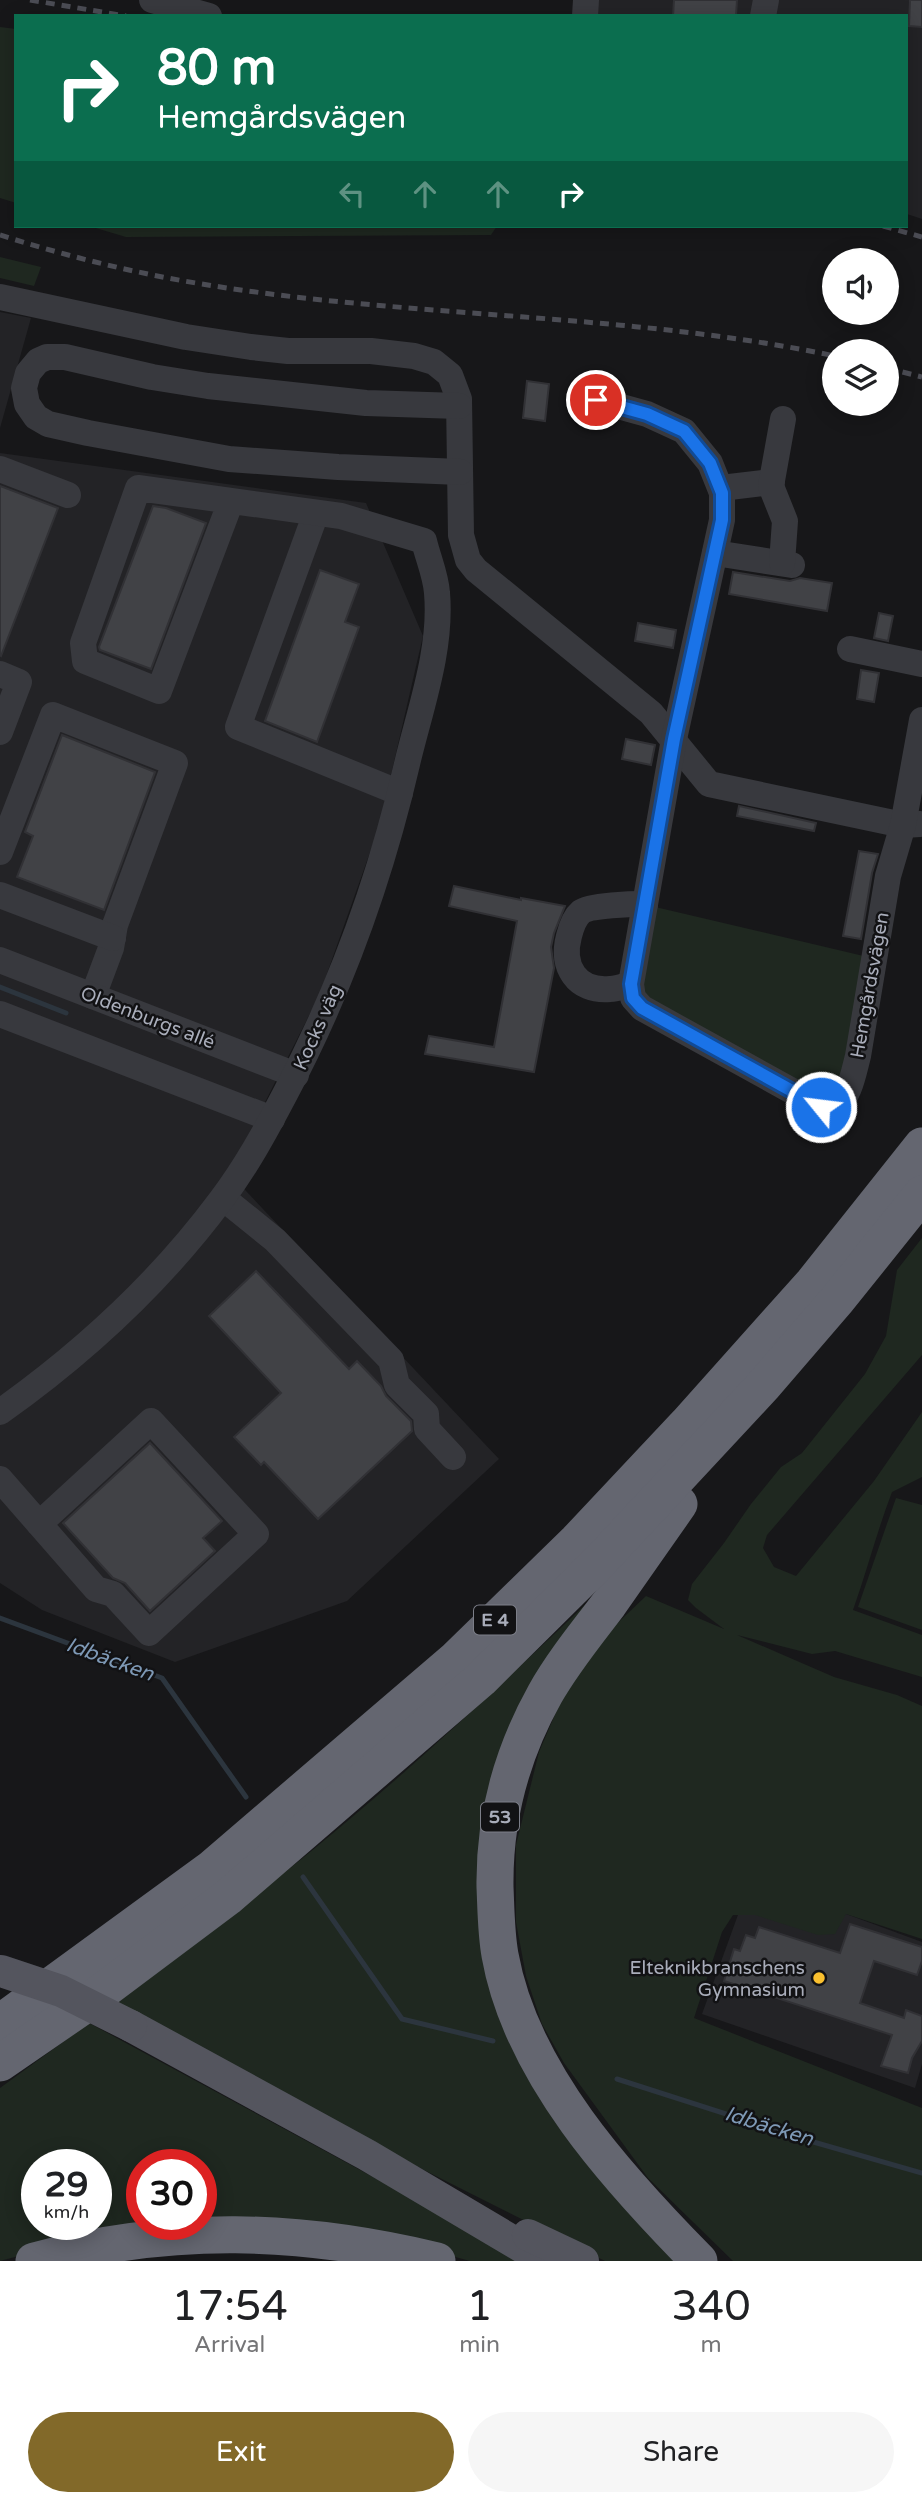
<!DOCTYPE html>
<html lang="en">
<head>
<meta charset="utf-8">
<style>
	body { margin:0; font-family:"Varela Round",sans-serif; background:#f6f6f6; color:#202124; height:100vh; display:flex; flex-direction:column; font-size:26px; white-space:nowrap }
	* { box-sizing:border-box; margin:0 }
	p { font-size:23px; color:#757577 }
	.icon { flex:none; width:38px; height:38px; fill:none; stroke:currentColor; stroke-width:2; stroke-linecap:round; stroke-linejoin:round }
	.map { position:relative; height:2261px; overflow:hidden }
	.panel { display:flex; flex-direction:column; background:#fff; flex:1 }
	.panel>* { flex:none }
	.guide { position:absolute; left:14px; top:14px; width:894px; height:214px; border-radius:0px; box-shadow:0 4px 18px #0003; background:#0b6e4f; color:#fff; overflow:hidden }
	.controls { position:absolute; left:822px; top:248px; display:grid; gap:14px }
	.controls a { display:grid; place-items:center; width:77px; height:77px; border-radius:50%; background:#fff; box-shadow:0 4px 18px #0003; font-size:35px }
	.speed { position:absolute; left:21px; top:2149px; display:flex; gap:14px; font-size:35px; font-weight:700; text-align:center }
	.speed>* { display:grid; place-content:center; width:91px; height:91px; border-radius:50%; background:#fff; box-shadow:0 4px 18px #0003; line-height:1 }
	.speed small { font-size:18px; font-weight:400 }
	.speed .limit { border:10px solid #d22; background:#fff; color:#111 }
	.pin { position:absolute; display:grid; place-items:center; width:60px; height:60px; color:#fff; margin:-30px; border:4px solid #fff; border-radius:50%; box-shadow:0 2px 7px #0007 }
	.me { position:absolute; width:77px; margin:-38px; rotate:299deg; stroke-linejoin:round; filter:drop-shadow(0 0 5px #0008) }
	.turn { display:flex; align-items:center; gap:24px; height:147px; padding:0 28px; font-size:32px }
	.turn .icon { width:91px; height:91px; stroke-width:2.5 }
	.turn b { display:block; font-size:49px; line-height:60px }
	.lanes { display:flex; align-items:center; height:66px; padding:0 28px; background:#0003; justify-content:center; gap:35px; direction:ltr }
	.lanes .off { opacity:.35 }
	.eta { display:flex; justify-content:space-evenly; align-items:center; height:119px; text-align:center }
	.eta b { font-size:42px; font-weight:600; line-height:49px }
	.cta { display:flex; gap:14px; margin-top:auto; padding:14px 28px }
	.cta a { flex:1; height:80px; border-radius:42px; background:#826929; color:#fff; font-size:28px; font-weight:600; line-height:80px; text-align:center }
	.cta a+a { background:#f6f6f6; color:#202124 }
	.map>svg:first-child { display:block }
</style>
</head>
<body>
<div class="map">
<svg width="922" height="2261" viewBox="0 0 922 2261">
	<rect width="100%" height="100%" fill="#171719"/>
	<g fill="#232326">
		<polygon points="598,0 922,0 922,219 907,214 906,16 597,16"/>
		<polygon points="0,312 31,318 0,428"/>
		<polygon points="0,453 366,503 423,636 379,827 319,996 229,1173 499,1459 347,1601 175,1662 42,1610 0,1583"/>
		<polygon points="751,1879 922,1942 922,2064 915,2088 702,2014"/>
	</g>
	<g fill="#1f2820" fill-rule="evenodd">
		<polygon points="0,27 16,29 16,203 0,198"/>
		<polygon points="89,226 497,226 491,235 126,237"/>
		<polygon points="0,257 41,267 34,286 0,278"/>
		<polygon points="651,906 872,958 854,1059 829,1106 646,1006 635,982"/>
		<path d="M 922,1238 L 922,1355 L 767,1535 L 763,1548 L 774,1567 L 796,1576 L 874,1481 L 922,1412 L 922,1477 L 892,1492 C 877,1531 867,1571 853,1610 L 922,1635 L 922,1677 L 835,1651 L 812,1654 L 737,1635 L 834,1677 L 897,1695 L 922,1706 L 922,1939 L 846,1914 L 835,1934 L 818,1935 L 755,1915 L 733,1915 L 722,1932 L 694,2018 L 922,2108 L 922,2261 L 733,2261 L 648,2178 L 564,2063 L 542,2024 L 526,1976 L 516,1922 L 516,1845 L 539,1752 L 568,1684 L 605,1635 L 646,1596 L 724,1629 L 696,1608 L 688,1600 L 692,1584 L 724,1543 L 751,1504 L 781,1467 L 802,1453 L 865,1374 L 886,1336 L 897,1270 Z"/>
		<polygon points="896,1498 922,1505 922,1630 858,1607"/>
		<path d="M 610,1581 L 537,1689 L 492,1959 L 683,2261 L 605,2261 L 424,2170 L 114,2001 C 169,1959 225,1918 280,1876 C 396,1785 503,1683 610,1581 Z"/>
		<path d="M 89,2023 L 445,2216 L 519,2261 L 470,2261 L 437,2252 L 71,2242 L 0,2261 L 0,2088 ZM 37,2165 L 96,2165 L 96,2224 L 37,2224 ZM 142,2165 L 201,2165 L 201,2224 L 142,2224 Z"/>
	</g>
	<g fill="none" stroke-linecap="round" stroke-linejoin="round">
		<g stroke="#2c353e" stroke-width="5">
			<polyline points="0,987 66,1013"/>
			<polyline points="0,1618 162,1678 246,1797"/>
			<polyline points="303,1877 402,2019 493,2041"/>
			<polyline points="617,2079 810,2141 922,2173"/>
		</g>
	</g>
	<g fill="#414246" stroke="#313135" stroke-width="2">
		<polygon points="674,0 737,0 736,16 673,16"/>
		<polygon points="910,0 922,0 922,27 909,26"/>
		<polygon points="527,381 549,384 545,421 523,418"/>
		<polygon points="0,486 58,508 1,656 0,655"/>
		<polygon points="153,506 166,508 206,523 151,669 100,650 99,647"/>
		<polygon points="320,570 359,584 345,622 359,627 317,742 265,721"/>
		<polygon points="733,572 790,581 800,578 832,583 827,611 729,594"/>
		<polygon points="879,613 893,616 888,641 874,638"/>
		<polygon points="638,623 676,630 673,648 635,641"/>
		<polygon points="861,670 879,673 874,702 857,699"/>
		<polygon points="62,735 155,772 104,910 17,877 33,836 25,832"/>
		<polygon points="626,739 655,745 651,765 622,759"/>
		<polygon points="739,806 816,823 814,831 737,816"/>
		<polygon points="859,851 878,854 872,873 861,939 843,936"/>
		<polygon points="454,886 521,900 521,898 565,906 554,933 551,947 554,968 534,1072 425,1054 429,1036 494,1047 517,921 449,906"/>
		<polygon points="256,1271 349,1369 357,1361 381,1386 386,1396 411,1421 412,1431 318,1519 264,1462 261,1465 234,1437 281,1393 209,1316"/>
		<polygon points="150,1443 222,1521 203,1538 215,1551 150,1611 125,1583 113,1578 63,1523"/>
		<polygon points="850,1924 922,1947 922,1961 917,1975 874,1961 860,2003 904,2018 906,2010 922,2016 922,2041 912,2058 908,2073 881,2066 892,2035 724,1981 734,1949 740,1951 746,1935 755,1938 759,1927 840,1953"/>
	</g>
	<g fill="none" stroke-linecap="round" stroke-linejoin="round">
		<g stroke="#38393e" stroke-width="26">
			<polyline points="152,0 209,16"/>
			<polyline points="585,16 586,0"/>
			<polyline points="763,16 766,0"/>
			<polyline points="0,297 186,337 251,347 288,351 371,351 414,356 434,362 450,375 459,399 461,535 468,560 476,570 651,713 709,784 903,825 920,824"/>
			<path d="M 596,400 L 647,414 L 684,431 L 710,463 L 722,493 L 722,520 L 674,739 L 631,984 L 633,998 L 642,1008 L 821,1107 L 834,1109 C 850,1096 853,1075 858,1056 L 888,876 L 903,825 L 922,720"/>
			<polyline points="459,406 366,403 208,386 152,377 65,357 47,357 38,361 28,373 24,388 27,404 36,417 48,424 88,433 229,459 338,467 460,472"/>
			<polyline points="0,469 68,495"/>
			<polyline points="721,488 772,482"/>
			<polyline points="316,513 238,727 400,793"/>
			<polyline points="715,553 792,565"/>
			<polyline points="782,563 785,521 771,486 783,419"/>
			<polyline points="850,649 922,664"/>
			<polyline points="0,674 19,682 0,732"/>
			<polyline points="0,852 53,715 175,763 115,925 111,948 93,996"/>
			<polyline points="0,895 113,938"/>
			<polyline points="0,960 296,1075"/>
			<path d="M 631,984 C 624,986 617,989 610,989 C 576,992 561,966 569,936 C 571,928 574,918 581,912 C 590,905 633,904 645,904"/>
			<polyline points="0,1014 272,1119"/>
			<polyline points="223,1198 275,1240 391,1360 397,1385 426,1414 427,1429 453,1457"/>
			<path d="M 0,1412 C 83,1353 160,1282 221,1200 C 246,1167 265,1132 284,1096 C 340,991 380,880 407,764 C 420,709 442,650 437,593 C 436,576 428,558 424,541 L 341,516 L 138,488 L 83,643 L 85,661 L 159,691 L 231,501"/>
			<polyline points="0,1479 96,1589 113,1594 149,1633 256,1534 151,1421 39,1524"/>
		</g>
		<g stroke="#54555e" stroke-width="32">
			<polyline points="131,2026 367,2155 546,2261"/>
			<polyline points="528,2235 583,2261"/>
		</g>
		<g stroke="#646670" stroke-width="37">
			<path d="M 679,1504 C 656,1537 632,1571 609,1604 C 587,1633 563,1662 545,1694 C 511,1755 494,1817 495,1887 C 496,1909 496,1933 500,1955 C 521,2073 618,2179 699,2261"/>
			<polyline points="0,2023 211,1869 456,1659 577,1541 687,1424 813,1283 922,1146"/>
			<polyline points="0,2063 80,2008 228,1897 481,1679 600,1561 763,1386 837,1300 922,1194"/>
			<path d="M 34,2261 C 172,2224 299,2228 437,2261"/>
		</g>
		<g stroke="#4b4c54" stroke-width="5" stroke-dasharray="9 7" stroke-linecap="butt">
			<polyline points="30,0 126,16"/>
			<polyline points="883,226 922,237"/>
			<path d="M 0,235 C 60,254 122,270 184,281 C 400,319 620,311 835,356"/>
			<polyline points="887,368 922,377"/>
		</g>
		<polyline stroke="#54555e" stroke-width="32" points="1,1971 61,1991 131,2026"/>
	</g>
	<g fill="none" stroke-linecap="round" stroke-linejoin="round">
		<g stroke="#114b97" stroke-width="18">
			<polyline id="route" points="596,400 647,414 684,431 710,463 722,493 722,520 674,739 631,984 633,998 642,1008 821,1107"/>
		</g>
		<use href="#route" stroke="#1a73e8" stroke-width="12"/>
	</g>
	<circle fill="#fac02f" stroke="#121214" stroke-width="2.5" cx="819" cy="1978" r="7"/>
	<g text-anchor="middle" stroke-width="5" stroke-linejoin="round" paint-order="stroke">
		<g fill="#121214" stroke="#7c7e88" stroke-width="2">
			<rect x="474" y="1605.5" width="42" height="29" rx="5"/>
			<rect x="481" y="1802.5" width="38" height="29" rx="5"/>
		</g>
		<g font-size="18" font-weight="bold" fill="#a9adba">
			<text x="495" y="1626">E 4</text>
			<text x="500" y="1823">53</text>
		</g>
		<g font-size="19" fill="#a9adba" stroke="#121214">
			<text transform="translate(869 985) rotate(-80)" y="7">Hemgårdsvägen</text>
			<text transform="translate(148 1017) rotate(21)" y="7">Oldenburgs allé</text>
			<text transform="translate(317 1027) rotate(-66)" y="7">Kocks väg</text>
		</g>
		<g font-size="19" fill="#a9adba" stroke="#121214" text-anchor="end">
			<text x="805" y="1974">Elteknikbranschens<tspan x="805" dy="22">Gymnasium</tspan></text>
		</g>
		<g font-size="21" font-style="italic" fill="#7e99b6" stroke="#121214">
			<text transform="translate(110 1659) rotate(20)" y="7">Idbäcken</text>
			<text transform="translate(769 2126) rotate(17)" y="7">Idbäcken</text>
		</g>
	</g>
</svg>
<div class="controls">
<a><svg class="icon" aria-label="sound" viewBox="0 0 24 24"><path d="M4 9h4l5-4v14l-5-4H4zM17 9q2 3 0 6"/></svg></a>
<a><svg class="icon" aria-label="layers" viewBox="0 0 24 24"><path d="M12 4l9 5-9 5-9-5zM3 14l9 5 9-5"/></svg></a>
</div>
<div class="speed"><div>29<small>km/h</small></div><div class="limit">30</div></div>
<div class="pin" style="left:596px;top:400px;background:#d93025"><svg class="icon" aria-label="arrive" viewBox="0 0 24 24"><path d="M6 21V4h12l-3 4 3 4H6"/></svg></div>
<svg class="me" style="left:821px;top:1107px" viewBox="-20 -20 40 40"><circle r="17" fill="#1a73e8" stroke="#fff" stroke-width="3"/><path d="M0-11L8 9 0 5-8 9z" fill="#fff"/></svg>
<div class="guide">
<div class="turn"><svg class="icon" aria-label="right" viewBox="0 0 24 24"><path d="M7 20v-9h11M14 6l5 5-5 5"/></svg><div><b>80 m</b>Hemgårdsvägen</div></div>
<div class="lanes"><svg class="icon off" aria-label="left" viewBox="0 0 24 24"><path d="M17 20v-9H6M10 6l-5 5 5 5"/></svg><svg class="icon off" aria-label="ahead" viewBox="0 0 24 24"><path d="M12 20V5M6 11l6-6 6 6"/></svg><svg class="icon off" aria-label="ahead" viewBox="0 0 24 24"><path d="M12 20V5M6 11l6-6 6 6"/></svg><svg class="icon" aria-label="right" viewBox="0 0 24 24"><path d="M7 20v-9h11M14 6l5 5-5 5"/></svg></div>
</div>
</div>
<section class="panel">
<div class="eta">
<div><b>17:54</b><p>Arrival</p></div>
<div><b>1</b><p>min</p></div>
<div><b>340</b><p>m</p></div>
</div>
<div class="cta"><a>Exit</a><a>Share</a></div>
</section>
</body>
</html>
